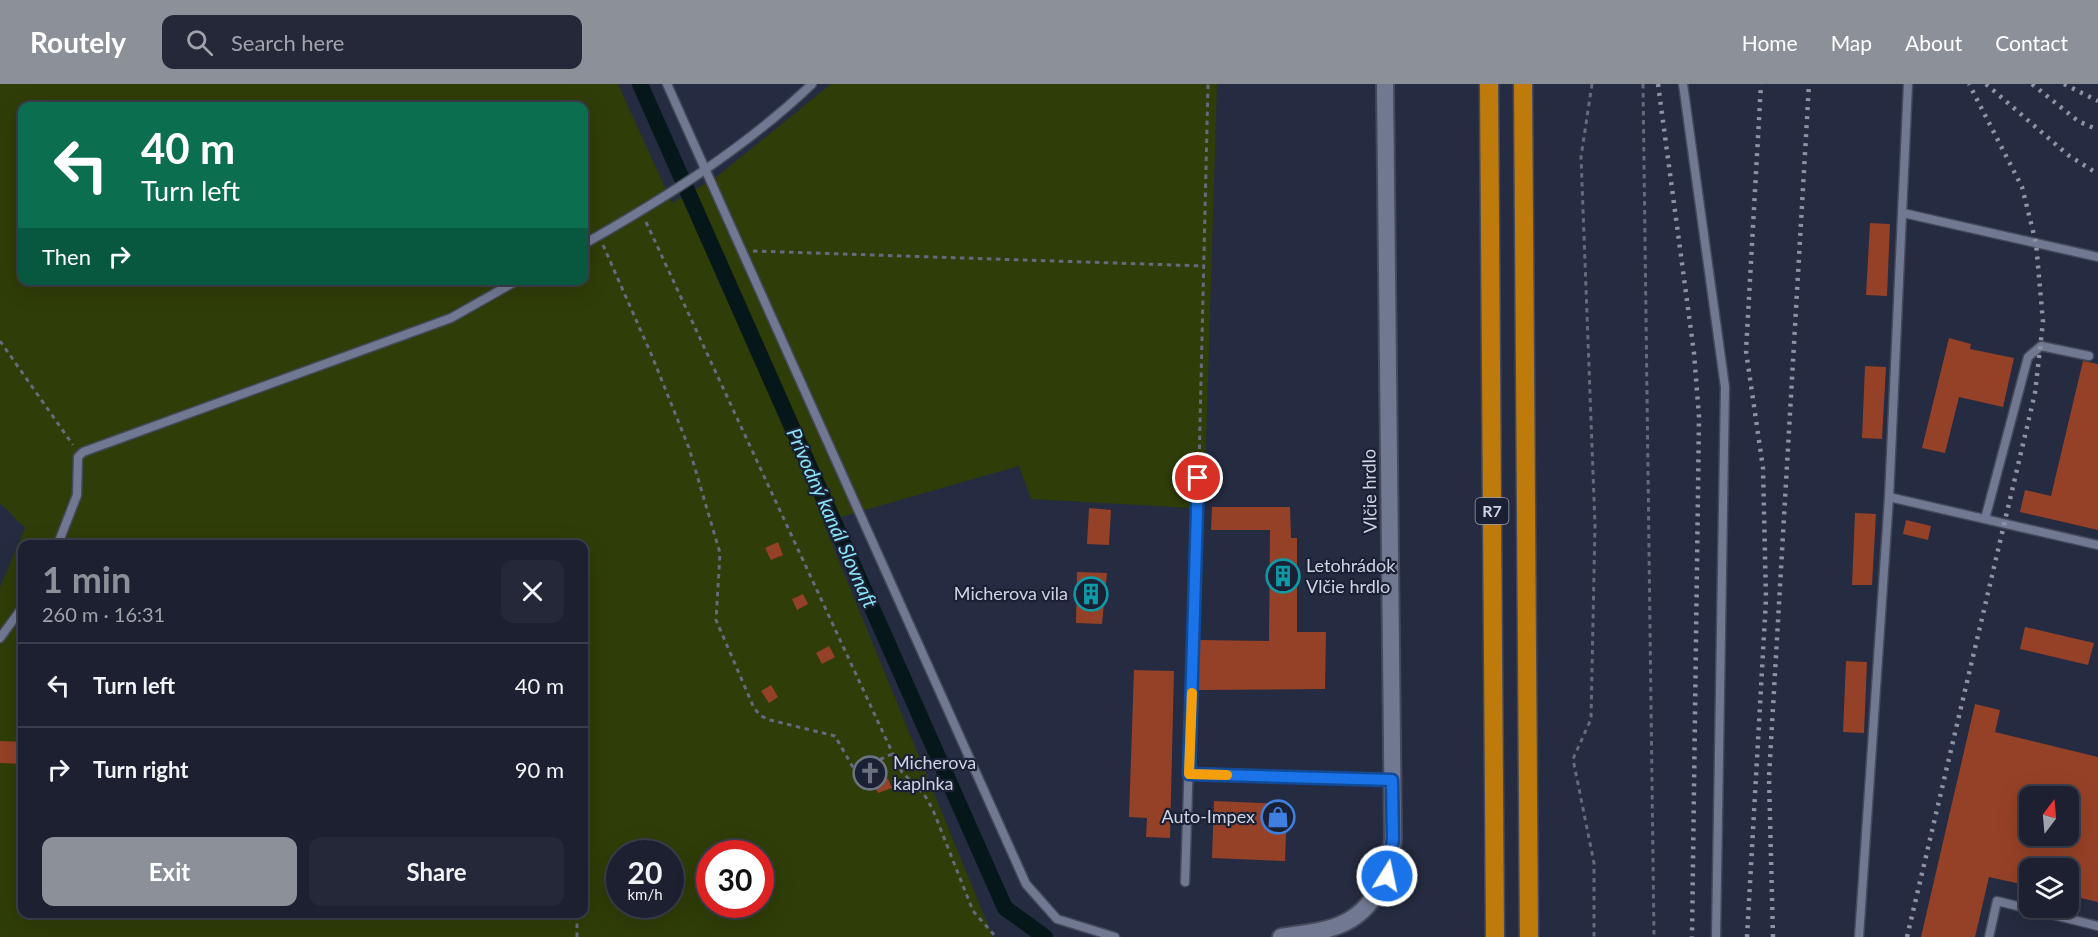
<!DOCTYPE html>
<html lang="en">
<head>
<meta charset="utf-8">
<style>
	body { margin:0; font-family:Lato,sans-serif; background:#252838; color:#f1f3f6; height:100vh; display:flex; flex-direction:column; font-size:22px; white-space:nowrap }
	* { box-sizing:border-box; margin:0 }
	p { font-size:20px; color:#a0a3ab }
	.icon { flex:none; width:33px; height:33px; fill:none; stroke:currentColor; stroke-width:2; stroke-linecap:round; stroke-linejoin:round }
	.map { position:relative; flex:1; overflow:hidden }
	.details { position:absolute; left:18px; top:456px; width:570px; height:378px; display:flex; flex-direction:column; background:#1c2030; border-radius:12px; box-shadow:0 6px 24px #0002,0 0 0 2px #3a3e4c }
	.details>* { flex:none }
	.banner { position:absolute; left:18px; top:18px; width:570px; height:183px; border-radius:12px; box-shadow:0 6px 24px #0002,0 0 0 2px #3a3e4c; background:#0b6e4f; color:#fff; overflow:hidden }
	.needle { width:39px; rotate:16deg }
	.buttons { position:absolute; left:2019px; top:702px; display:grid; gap:12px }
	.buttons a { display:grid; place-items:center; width:60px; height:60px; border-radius:12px; background:#1c2030; box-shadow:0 6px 24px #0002,0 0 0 2px #3a3e4c; font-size:30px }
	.speed { position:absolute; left:606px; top:756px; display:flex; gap:12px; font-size:30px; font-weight:700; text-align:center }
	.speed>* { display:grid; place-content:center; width:78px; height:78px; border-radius:50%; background:#1c2030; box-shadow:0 6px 24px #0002,0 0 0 2px #3a3e4c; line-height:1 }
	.speed small { font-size:15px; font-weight:400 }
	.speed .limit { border:9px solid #d22; background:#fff; color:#111 }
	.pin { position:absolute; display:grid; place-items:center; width:51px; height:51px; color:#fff; margin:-26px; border:3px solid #fff; border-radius:50%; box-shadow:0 2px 6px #0007 }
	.me { position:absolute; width:66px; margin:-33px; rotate:10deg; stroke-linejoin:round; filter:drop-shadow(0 0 4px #0008) }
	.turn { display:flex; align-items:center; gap:21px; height:126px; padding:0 24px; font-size:27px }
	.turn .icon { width:78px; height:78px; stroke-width:2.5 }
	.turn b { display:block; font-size:42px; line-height:51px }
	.then { display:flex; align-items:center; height:57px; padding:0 24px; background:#0003; gap:12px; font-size:22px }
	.round { display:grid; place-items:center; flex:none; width:63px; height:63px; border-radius:12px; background:#252838 }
	.overview { display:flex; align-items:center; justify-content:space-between; height:102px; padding:0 24px }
	h1 { font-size:36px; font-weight:700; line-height:45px; color:#8c9099 }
	.cta { display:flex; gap:12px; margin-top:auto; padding:12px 24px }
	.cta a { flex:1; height:69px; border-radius:12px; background:#8c9099; color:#fff; font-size:24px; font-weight:700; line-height:69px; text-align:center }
	.cta a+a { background:#252838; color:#f1f3f6 }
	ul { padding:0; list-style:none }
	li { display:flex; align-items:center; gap:18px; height:84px; padding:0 24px; border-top:2px solid #3a3e4c }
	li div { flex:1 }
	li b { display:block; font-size:22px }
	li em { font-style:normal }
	header { display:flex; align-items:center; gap:36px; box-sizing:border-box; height:84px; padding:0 30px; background:#8c9099; color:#fff }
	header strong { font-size:28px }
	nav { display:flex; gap:33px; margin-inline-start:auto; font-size:21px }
	.search { width:420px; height:54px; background:#252838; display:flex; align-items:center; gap:15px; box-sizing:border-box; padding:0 21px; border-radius:12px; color:#a0a3ab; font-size:22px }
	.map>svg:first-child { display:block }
</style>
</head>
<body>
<header>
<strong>Routely</strong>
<div class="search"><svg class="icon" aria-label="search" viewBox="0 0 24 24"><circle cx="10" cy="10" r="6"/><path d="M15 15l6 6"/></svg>Search here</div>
<nav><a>Home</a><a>Map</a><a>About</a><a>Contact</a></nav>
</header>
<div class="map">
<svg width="2098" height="853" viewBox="0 0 2098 853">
	<rect width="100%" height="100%" fill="#252b40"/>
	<path fill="#2f3d08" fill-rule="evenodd" d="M 0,0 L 618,0 L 672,119 L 715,94 L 831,0 L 1217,0 L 1205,394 L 1193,394 L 1192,424 L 1031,415 L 1019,382 L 823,438 L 993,853 L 0,853 L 0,503 L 25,444 L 0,419 ZM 22,22 L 584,22 L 584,196 L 22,196 ZM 22,460 L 584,460 L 584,830 L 22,830 ZM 620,770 L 670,770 L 670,820 L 620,820 ZM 710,770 L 760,770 L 760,820 L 710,820 Z"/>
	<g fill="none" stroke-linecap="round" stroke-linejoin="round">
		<polyline stroke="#06171a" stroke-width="16" points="640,0 1005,824 1045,853"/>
	</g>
	<g fill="#954127" fill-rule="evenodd">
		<polygon points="1870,139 1890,140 1887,212 1866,211"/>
		<polygon points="1949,254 1971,260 1970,265 2014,274 2003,323 1959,313 1945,369 1922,364"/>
		<polygon points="2083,277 2098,280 2098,446 2020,428 2025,406 2051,412"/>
		<polygon points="1865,282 1886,283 1882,355 1862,354"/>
		<polygon points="1212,423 1290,423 1291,454 1297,454 1297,548 1326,548 1325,605 1198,606 1199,556 1269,557 1270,446 1211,446"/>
		<polygon points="1089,424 1111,426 1109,461 1087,460"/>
		<polygon points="1855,429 1876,430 1872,501 1852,501"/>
		<polygon points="1906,436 1931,442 1928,456 1903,450"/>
		<polygon points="778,458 783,471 771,476 765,464"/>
		<polygon points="1077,488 1107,489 1102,540 1076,539"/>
		<polygon points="803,510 808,520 797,526 792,515"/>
		<polygon points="2025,543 2094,559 2088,581 2020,565"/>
		<polygon points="829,562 835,573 822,580 816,569"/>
		<polygon points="1846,577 1867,578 1864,649 1843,648"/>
		<polygon points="1134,586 1174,587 1170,754 1146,753 1147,734 1129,733"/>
		<polygon points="771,601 778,613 769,619 761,607"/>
		<path d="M 1975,620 L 2000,626 L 1995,648 L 2098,673 L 2098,818 L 2068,811 L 2068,784 L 2030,784 L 2030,802 L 1989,793 L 1975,853 L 1921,853 ZM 2030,712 L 2068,712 L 2068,752 L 2030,752 Z"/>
		<polygon points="0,657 22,658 22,680 0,679"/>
		<polygon points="865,681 888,695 892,704 878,709"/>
		<polygon points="1214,717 1287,720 1285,777 1212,774"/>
	</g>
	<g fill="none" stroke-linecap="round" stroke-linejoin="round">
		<g stroke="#44495b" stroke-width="11">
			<g id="lane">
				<polyline points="667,0 1026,800 1057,835 1115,853"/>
				<polyline points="1683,0 1725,303 1716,853"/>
				<polyline points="1903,129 2098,173"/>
				<path d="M 584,160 C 665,114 744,65 812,0"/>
				<polyline points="1889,413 2098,461"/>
				<polyline points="1985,435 2028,273 2041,262 2089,272"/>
				<polyline points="58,460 77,411 78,373 83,368 451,234 518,196"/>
				<polyline points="0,554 22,524"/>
				<polyline points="1189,690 1392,696"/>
				<polyline points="1185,798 1198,394"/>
				<polyline points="1859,853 1889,413 1908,0"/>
				<polyline points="1989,853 1997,817 2098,842"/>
			</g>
		</g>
		<g stroke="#44495b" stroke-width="20">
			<path id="street" d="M 1281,853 C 1298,850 1315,849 1331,844 C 1373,832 1389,793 1393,755 L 1385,0"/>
		</g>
		<g stroke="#44495b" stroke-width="21">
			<g id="highway">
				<polyline points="1489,0 1495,853"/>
				<polyline points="1523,0 1529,853"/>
			</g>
		</g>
		<g stroke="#656a7d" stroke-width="3" stroke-dasharray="4.5 4.5" stroke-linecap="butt">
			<polyline points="1592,0 1581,73 1595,441 1591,635 1573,675 1594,779 1594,853"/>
			<polyline points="1643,0 1654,853"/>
			<polyline points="646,138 893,670 902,688 924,710 933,726 973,827 996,853"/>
			<polyline points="603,161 652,272 689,364 720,469 716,536 754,624 761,632 770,636 835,652 855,687 892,670"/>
			<polyline points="753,167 1204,182"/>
			<polyline points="0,257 73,361"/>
			<polyline points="1199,383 1208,0"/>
			<polyline points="577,853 577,830"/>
		</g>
		<use href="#lane" stroke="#717992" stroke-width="8"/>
		<use href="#street" stroke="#717992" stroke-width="16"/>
		<use href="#highway" stroke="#be7a0b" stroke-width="18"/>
		<g stroke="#8e93a4" stroke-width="4.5" stroke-dasharray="3 6" stroke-linecap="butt">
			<polyline points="1658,0 1694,269 1699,333 1692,853"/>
			<polyline points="1986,0 2068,71 2098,90"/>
			<polyline points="2032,0 2078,37 2098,46"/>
			<polyline points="2064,0 2098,17"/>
			<polyline points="1747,853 1766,515 1763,384 1746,267 1761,0"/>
			<polyline points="1773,853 1769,693 1809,0"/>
			<polyline points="1907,853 2035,309 2043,238 2036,159 2022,103 1969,0"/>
		</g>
	</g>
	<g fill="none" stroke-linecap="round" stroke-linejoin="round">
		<g stroke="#114b97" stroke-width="15">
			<polyline id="route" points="1198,394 1189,690 1392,696 1393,755 1387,792"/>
		</g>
		<use href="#route" stroke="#1a73e8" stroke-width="10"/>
		<polyline stroke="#f59e0b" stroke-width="10" points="1192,609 1189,690 1227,691"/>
	</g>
	<defs>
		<g id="building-ring" transform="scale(1.725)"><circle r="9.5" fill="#1b2135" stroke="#0f9aa8" stroke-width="1.5"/><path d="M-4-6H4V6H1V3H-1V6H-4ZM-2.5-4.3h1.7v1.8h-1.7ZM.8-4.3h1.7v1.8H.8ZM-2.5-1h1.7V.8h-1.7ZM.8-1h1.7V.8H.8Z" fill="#0f9aa8"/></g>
		<g id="church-ring" transform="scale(1.725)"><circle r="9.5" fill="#1b2135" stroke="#6b7280" stroke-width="1.5"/><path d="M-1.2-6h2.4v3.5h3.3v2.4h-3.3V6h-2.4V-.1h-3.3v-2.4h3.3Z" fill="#6b7280"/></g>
		<g id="shop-ring" transform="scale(1.725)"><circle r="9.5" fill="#1b2135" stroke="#3f7fe0" stroke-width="1.5"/><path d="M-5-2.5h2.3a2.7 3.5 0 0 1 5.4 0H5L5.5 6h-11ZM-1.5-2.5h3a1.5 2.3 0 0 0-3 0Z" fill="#3f7fe0"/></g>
	</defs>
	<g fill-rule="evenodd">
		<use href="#building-ring" x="1283" y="492"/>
		<use href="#building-ring" x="1091" y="510"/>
		<use href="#church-ring" x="870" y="689"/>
		<use href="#shop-ring" x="1278" y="733"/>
	</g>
	<g text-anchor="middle" stroke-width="4.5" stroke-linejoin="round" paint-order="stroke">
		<rect fill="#1b2135" stroke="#9a9eae" stroke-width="1.5" x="1475.5" y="414" width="33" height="26" rx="4.5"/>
		<g font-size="16" font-weight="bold" fill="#d0d4e2">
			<text x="1492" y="433">R7</text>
		</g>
		<g font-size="18" fill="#d0d4e2" stroke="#1b2135">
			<text transform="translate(1370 407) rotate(-91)" y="6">Vlčie hrdlo</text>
		</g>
		<g font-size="18" fill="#d0d4e2" stroke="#1b2135" text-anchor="start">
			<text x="1306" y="488">Letohrádok<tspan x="1306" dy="21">Vlčie hrdlo</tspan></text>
			<text x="1068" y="516" text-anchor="end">Micherova vila</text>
			<text x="893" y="685">Micherova<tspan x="893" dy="21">kaplnka</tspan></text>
			<text x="1255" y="739" text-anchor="end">Auto-Impex</text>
		</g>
		<g font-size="20" font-style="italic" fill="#89e4f5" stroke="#1b2135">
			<text transform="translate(832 434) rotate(66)" y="7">Prívodný kanál Slovnaft</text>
		</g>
	</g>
</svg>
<div class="buttons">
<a><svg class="needle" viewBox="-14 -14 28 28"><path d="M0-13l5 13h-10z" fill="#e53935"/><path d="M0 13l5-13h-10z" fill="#a0a3ab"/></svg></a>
<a><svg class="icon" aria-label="layers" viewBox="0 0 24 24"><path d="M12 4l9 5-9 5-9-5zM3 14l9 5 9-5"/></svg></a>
</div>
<div class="speed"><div>20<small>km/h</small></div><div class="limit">30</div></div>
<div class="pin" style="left:1198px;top:394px;background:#d93025"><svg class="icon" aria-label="arrive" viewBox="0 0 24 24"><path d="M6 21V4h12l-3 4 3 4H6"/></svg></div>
<svg class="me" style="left:1387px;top:792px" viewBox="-20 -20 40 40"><circle r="17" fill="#1a73e8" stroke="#fff" stroke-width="3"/><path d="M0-11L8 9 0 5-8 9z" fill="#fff"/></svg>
<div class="banner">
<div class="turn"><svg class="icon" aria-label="left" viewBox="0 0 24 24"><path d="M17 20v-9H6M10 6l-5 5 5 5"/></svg><div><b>40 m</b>Turn left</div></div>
<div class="then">Then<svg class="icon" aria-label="right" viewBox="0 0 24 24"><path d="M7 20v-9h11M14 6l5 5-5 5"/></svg></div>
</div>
<section class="details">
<div class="overview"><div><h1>1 min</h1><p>260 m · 16:31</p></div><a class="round"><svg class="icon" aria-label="close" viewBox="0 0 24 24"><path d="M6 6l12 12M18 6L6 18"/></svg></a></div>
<ul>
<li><svg class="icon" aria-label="left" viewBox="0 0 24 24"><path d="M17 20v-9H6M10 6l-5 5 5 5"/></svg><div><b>Turn left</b></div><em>40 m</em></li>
<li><svg class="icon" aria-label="right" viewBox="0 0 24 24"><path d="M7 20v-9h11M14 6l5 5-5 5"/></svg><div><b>Turn right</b></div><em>90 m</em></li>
</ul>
<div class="cta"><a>Exit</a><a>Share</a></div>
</section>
</div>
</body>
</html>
